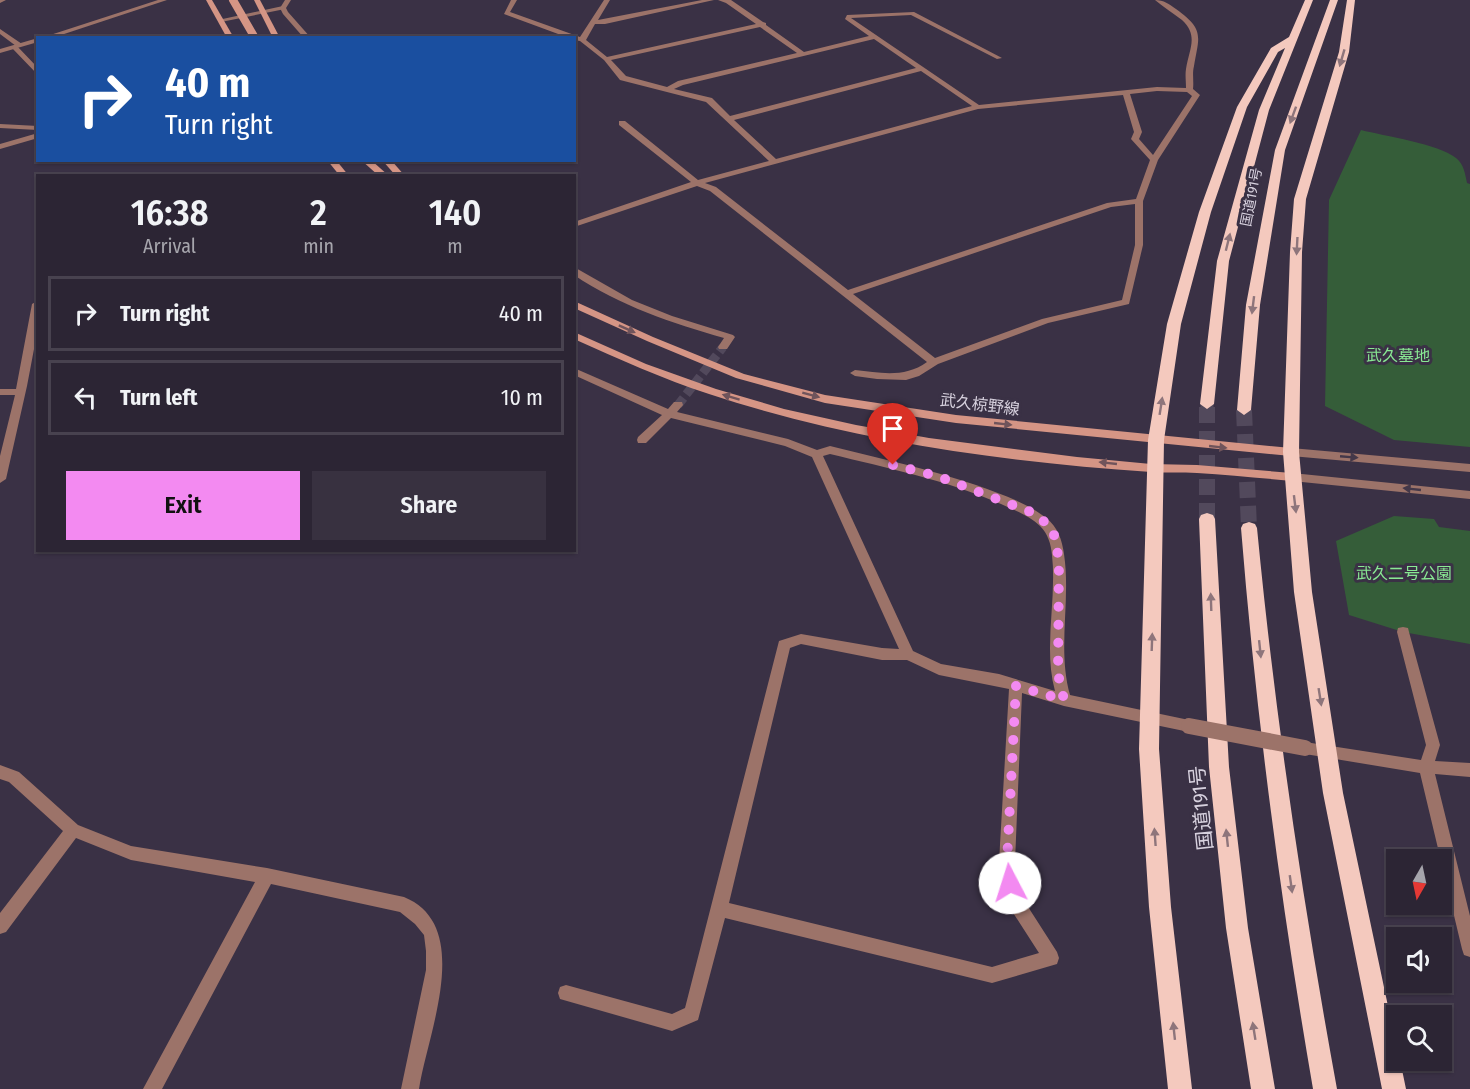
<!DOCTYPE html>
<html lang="en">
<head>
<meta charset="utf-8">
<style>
	body { margin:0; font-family:"Fira Sans Condensed","Noto Sans JP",sans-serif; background:#383140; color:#f1f3f6; height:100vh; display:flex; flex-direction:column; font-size:22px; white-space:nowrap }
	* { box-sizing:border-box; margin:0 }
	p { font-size:20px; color:#a6a5ac }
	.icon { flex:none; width:33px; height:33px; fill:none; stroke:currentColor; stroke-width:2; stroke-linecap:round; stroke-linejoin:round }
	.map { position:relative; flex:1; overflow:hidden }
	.details { position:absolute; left:36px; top:174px; width:540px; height:378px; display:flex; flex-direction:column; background:#2c2534; border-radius:0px; box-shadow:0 2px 4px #0004,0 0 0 2px #48424f }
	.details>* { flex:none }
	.top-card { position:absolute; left:36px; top:36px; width:540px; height:126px; border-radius:0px; box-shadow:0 2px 4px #0004,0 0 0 2px #48424f; background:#1a4fa0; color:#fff; overflow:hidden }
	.needle { width:39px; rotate:189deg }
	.fabs { position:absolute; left:1386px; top:849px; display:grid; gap:12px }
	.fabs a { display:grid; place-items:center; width:66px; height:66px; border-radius:0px; background:#2c2534; box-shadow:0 2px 4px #0004,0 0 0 2px #48424f; font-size:30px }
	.pin { position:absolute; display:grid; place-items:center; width:51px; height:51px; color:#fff; margin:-62px -26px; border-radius:50% 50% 50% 0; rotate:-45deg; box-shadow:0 0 6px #0007 }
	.pin .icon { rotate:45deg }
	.me { position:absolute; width:66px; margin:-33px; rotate:355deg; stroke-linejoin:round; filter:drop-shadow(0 0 4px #0008) }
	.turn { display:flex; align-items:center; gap:21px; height:126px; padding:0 30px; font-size:27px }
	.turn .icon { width:78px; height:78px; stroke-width:2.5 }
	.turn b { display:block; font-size:42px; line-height:51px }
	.eta { display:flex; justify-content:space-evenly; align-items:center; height:102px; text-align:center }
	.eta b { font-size:36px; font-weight:600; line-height:42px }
	.cta { display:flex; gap:12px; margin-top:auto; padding:12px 30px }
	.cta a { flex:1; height:69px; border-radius:0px; background:#f38af1; color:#111; font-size:24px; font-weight:600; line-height:69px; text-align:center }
	.cta a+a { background:#383140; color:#f1f3f6 }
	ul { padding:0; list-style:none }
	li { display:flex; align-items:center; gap:18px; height:75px; margin:0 12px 9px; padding:0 18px; border:3px solid #48424f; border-radius:0px }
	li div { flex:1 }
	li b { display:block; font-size:22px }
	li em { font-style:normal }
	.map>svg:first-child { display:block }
</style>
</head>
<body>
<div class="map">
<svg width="1470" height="1089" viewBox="0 0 1470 1089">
	<rect width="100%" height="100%" fill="#3a3145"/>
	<g fill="#355d39">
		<path d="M 1361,130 C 1384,136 1439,144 1456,158 C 1464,164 1465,174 1467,183 L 1470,184 L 1470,447 L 1394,440 L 1325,406 L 1329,200 Z"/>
		<polygon points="1394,516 1434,519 1439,527 1470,531 1470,644 1403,632 1349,615 1336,541"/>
	</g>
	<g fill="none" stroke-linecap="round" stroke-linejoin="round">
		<polyline stroke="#52495c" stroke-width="9" stroke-dasharray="9 4.5" stroke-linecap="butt" points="678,405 723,347"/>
		<polyline stroke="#52495c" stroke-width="13" stroke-dasharray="13 7" stroke-linecap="butt" points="1207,404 1207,408"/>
		<g stroke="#52495c" stroke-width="16" stroke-dasharray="16 8" stroke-linecap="butt">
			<polyline points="1207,407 1207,519"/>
			<polyline points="1244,410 1249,528"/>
		</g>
		<g fill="#9c7369" fill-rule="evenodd">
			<polygon points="0,0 6,0 0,3"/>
			<polygon points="285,0 291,0 286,8 288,12 311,38 304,38 283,14 280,8"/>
			<path d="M 511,0 L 517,0 L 510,12 L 580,37 L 604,0 L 610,0 L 598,20 L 702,0 L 714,0 L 605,24 L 595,24 L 586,40 L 607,57 L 756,24 L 726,3 L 718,0 L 731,0 L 763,22 L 766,23 L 766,25 L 804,52 L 869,36 L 845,19 L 847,15 L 914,12 L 1002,58 L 997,59 L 911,15 L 851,18 L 979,105 L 1157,87 L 1186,88 C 1186,81 1185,75 1186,69 C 1189,49 1199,36 1182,20 C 1173,13 1163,7 1155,0 C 1164,0 1169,4 1176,9 C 1205,30 1199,36 1194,66 C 1192,74 1194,81 1193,89 L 1200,95 L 1158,160 L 1143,201 L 1143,245 L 1129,304 L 1048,323 L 938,364 L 919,376 L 906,380 L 877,379 L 855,376 L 850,373 L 855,370 C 881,373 905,378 927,362 L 710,191 L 697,186 L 574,227 L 574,222 L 691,182 L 619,125 L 619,121 L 625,121 L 698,180 L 769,161 L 706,102 L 620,80 L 604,60 L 580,41 L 574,40 L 574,38 L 569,38 L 504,14 ZM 760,27 L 797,53 L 678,81 L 667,87 L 626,76 L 611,60 ZM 874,39 L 916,68 L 730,116 L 712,98 L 674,89 L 683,85 ZM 921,71 L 972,106 L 776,159 L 734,120 ZM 1157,91 L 1187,92 L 1192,96 L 1153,155 L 1139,139 L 1142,132 L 1130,94 ZM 1123,95 L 1134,132 L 1131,139 L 1150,160 L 1136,199 L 1107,203 L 848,290 L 716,187 L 705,183 L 978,109 ZM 1135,204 L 1135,245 L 1122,300 L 1042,319 L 935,358 L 853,294 L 1111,207 Z"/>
			<polygon points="0,29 22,44 22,46 17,46 38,68 38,75 12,48 12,46 16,46 0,34"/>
			<polygon points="0,124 38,126 38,130 0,128"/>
			<polygon points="38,133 38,138 0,149 0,144"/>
			<polygon points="65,160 73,160 73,161 69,163"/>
			<path d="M 574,267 L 632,300 L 672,316 L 733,335 L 735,337 L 727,349 L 719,349 L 718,347 L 724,338 C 672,323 620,306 574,275 Z"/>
			<polygon points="37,301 38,328 27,386 6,479 0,483 0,456 15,395 0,395 0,389 16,389 32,304"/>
			<path d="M 574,368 L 668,409 L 674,402 L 682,402 L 683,405 L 677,412 L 788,439 L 817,450 L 830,446 C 879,458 928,469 976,485 C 1000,494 1026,502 1046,518 C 1058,527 1062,540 1064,554 C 1071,601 1057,649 1070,695 L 1189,720 L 1194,722 L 1196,726 L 1194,730 L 1189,732 L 1064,706 L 1022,693 L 1015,862 L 1023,899 L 1057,952 L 1059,958 L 1057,964 L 992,983 L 725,918 L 698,1020 L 672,1031 L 560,999 L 558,993 L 560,987 L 566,985 L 672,1014 L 685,1008 L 779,641 L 801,634 L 882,648 L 899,649 L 812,457 L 785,446 L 671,418 L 646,443 L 638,443 L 637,440 L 638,437 L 662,415 L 574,375 ZM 830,454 C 887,468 946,480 1001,504 C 1014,510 1030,516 1040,526 C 1048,534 1051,544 1052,555 C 1057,600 1043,647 1055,691 L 999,674 L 941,664 L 913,651 L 823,456 ZM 801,644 L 882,660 L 907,660 L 939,675 L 1009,689 L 999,862 L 1010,908 L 1039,953 L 992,967 L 729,903 L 790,648 Z"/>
			<polygon points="1403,627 1408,628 1409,632 1440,745 1435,761 1470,763 1470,777 1435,774 1470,916 1470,957 1464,955 1462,949 1420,773 1305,754 1300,753 1298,748 1300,743 1305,742 1421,760 1426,745 1397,632 1398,628"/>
			<path d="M 0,765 L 19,772 L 78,825 L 131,846 L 267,868 L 404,897 C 475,926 427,1035 419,1089 L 401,1089 L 426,970 L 426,951 L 424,935 L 415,924 L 400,912 L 271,884 L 162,1089 L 143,1089 L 255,882 L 131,860 L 76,838 L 6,932 L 0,934 L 0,913 L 63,831 L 9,782 L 0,779 Z"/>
		</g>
		<g fill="#9c7369" fill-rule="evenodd">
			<polygon points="158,0 167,0 52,38 41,38"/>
			<polygon points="283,6 285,7 285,9 221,22 218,20"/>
			<polygon points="38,38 38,42 0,53 0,49"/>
			<polygon points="1291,448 1470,464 1470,472 1291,456 1285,452"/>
			<polygon points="1292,473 1470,491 1470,499 1292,481 1286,477"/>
		</g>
		<g fill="#d59585" fill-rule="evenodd">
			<polygon points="206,0 212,0 234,38 227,38"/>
			<polygon points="254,0 260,0 280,38 273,38"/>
			<polygon points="327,160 336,160 349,176 340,176"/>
			<polygon points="361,160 371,160 389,176 379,176"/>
			<polygon points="382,160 391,160 405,176 396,176"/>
			<polygon points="574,301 653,337 744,374 825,395 956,415 1291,448 1297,452 1291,456 956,423 825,403 736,378 647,341 574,308"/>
			<path d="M 574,332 L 646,364 L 716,389 L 784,409 L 856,425 L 929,438 L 1077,457 L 1151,464 L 1197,465 L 1292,473 L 1298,477 L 1292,481 C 1260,478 1229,475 1197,473 C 1182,472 1167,473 1151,472 C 1003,462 851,441 709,394 C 663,379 619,359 574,339 Z"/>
		</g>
		<g fill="#f4c9be" fill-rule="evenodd">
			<polygon points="1305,0 1313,0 1269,110 1229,261 1214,404 1207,409 1200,404 1217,261 1259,110 1285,48 1278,52 1247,107 1211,212 1181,324 1164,440 1159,749 1171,907 1192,1089 1168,1089 1149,907 1139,749 1148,440 1167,324 1199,212 1237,107 1271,48 1289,37"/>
			<polygon points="1330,0 1338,0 1285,150 1260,305 1251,410 1244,415 1237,410 1246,305 1275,150"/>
			<polygon points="1347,0 1355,0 1349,52 1306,199 1302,252 1299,452 1312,592 1343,793 1396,1044 1396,1060 1400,1060 1406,1089 1382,1089 1323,793 1294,592 1283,452 1290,252 1294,199 1339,52"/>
			<polygon points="1207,513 1213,515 1215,519 1229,767 1248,928 1275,1089 1251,1089 1226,928 1209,767 1199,519 1201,515"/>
			<path d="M 1249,522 L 1255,524 L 1257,528 C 1275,716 1303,903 1337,1089 L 1313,1089 C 1281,903 1256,716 1241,528 L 1243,524 Z"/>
		</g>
		<polyline stroke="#9c7369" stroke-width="16" points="1189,726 1305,748"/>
		<polyline stroke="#d59585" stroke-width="8" points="233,0 255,38"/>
	</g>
	<defs><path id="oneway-solid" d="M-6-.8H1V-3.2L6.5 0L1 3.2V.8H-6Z" transform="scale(1.5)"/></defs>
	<g fill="#8e757b">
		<use href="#oneway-solid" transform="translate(1342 58) rotate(106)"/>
		<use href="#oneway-solid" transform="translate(1293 115) rotate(110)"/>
		<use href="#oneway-solid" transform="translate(1228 242) rotate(-76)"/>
		<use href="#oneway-solid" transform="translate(1297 246) rotate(93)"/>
		<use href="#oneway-solid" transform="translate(1253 305) rotate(97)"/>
		<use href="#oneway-solid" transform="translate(1161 406) rotate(-81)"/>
		<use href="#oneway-solid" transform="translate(1295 504) rotate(83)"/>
		<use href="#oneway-solid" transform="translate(1211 602) rotate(-92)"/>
		<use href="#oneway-solid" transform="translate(1152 642) rotate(-88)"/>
		<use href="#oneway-solid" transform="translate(1260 649) rotate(84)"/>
		<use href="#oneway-solid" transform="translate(1320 697) rotate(81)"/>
		<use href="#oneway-solid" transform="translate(1155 837) rotate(-94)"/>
		<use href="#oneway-solid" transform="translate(1227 838) rotate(-96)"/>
		<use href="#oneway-solid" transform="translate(1291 884) rotate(82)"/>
		<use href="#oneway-solid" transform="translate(1174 1031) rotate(-96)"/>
		<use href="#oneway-solid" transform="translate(1254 1031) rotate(-99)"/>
	</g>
	<g fill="#70545b">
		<use href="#oneway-solid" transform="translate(627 329) rotate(24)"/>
		<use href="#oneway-solid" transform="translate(811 395) rotate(15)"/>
		<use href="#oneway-solid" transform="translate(731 397) rotate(-163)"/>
		<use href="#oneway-solid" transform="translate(1003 424) rotate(6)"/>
		<use href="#oneway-solid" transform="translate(1218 447) rotate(6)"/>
		<use href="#oneway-solid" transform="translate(1108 463) rotate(-174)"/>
	</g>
	<g fill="#443849">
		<use href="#oneway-solid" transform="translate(1349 457) rotate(5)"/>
		<use href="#oneway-solid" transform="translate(1412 489) rotate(-174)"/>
	</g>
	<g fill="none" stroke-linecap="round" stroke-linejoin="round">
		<polyline stroke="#f38af1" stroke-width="10" stroke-dasharray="0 18" points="893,465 937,476 1036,514 1053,530 1059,560 1058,674 1064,700 1016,686 1007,862 1010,883"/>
	</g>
	<g text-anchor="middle" stroke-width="6" stroke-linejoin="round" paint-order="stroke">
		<g font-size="14" fill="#d7d1de" stroke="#3a3145">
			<text transform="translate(1251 197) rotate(-79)" y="5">国道191号</text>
		</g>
		<g font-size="16" fill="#89e993" stroke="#3a3145">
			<text x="1398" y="361">武久墓地</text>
			<text x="1404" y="579">武久二号公園</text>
		</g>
		<g font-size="16" fill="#d7d1de" stroke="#3a3145">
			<text transform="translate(980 404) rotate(7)" y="6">武久椋野線</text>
		</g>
		<g font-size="20" fill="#d7d1de" stroke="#3a3145">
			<text transform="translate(1201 808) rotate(-96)" y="7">国道191号</text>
		</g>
	</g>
</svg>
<div class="fabs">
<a><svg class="needle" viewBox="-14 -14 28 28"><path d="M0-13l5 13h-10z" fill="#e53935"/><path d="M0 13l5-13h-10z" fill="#a6a5ac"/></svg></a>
<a><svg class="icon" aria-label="sound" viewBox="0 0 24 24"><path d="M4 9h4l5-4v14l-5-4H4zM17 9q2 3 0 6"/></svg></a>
<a><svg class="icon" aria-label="search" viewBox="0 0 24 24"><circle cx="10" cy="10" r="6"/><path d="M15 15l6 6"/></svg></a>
</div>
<div class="pin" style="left:893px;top:465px;background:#d93025"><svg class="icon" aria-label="arrive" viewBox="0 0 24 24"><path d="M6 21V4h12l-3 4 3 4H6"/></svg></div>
<svg class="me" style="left:1010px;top:883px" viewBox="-20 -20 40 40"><circle r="19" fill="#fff"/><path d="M0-13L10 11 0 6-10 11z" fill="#f38af1"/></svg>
<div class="top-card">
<div class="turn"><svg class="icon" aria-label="right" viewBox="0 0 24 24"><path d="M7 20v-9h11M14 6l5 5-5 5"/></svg><div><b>40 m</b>Turn right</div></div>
</div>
<section class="details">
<div class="eta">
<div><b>16:38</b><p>Arrival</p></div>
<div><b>2</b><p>min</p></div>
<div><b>140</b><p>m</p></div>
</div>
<ul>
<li><svg class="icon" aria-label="right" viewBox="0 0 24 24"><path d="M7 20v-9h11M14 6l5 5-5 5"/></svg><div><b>Turn right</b></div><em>40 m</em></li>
<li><svg class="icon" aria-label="left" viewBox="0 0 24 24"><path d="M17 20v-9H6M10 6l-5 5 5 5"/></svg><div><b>Turn left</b></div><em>10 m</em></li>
</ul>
<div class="cta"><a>Exit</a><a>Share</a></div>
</section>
</div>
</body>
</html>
